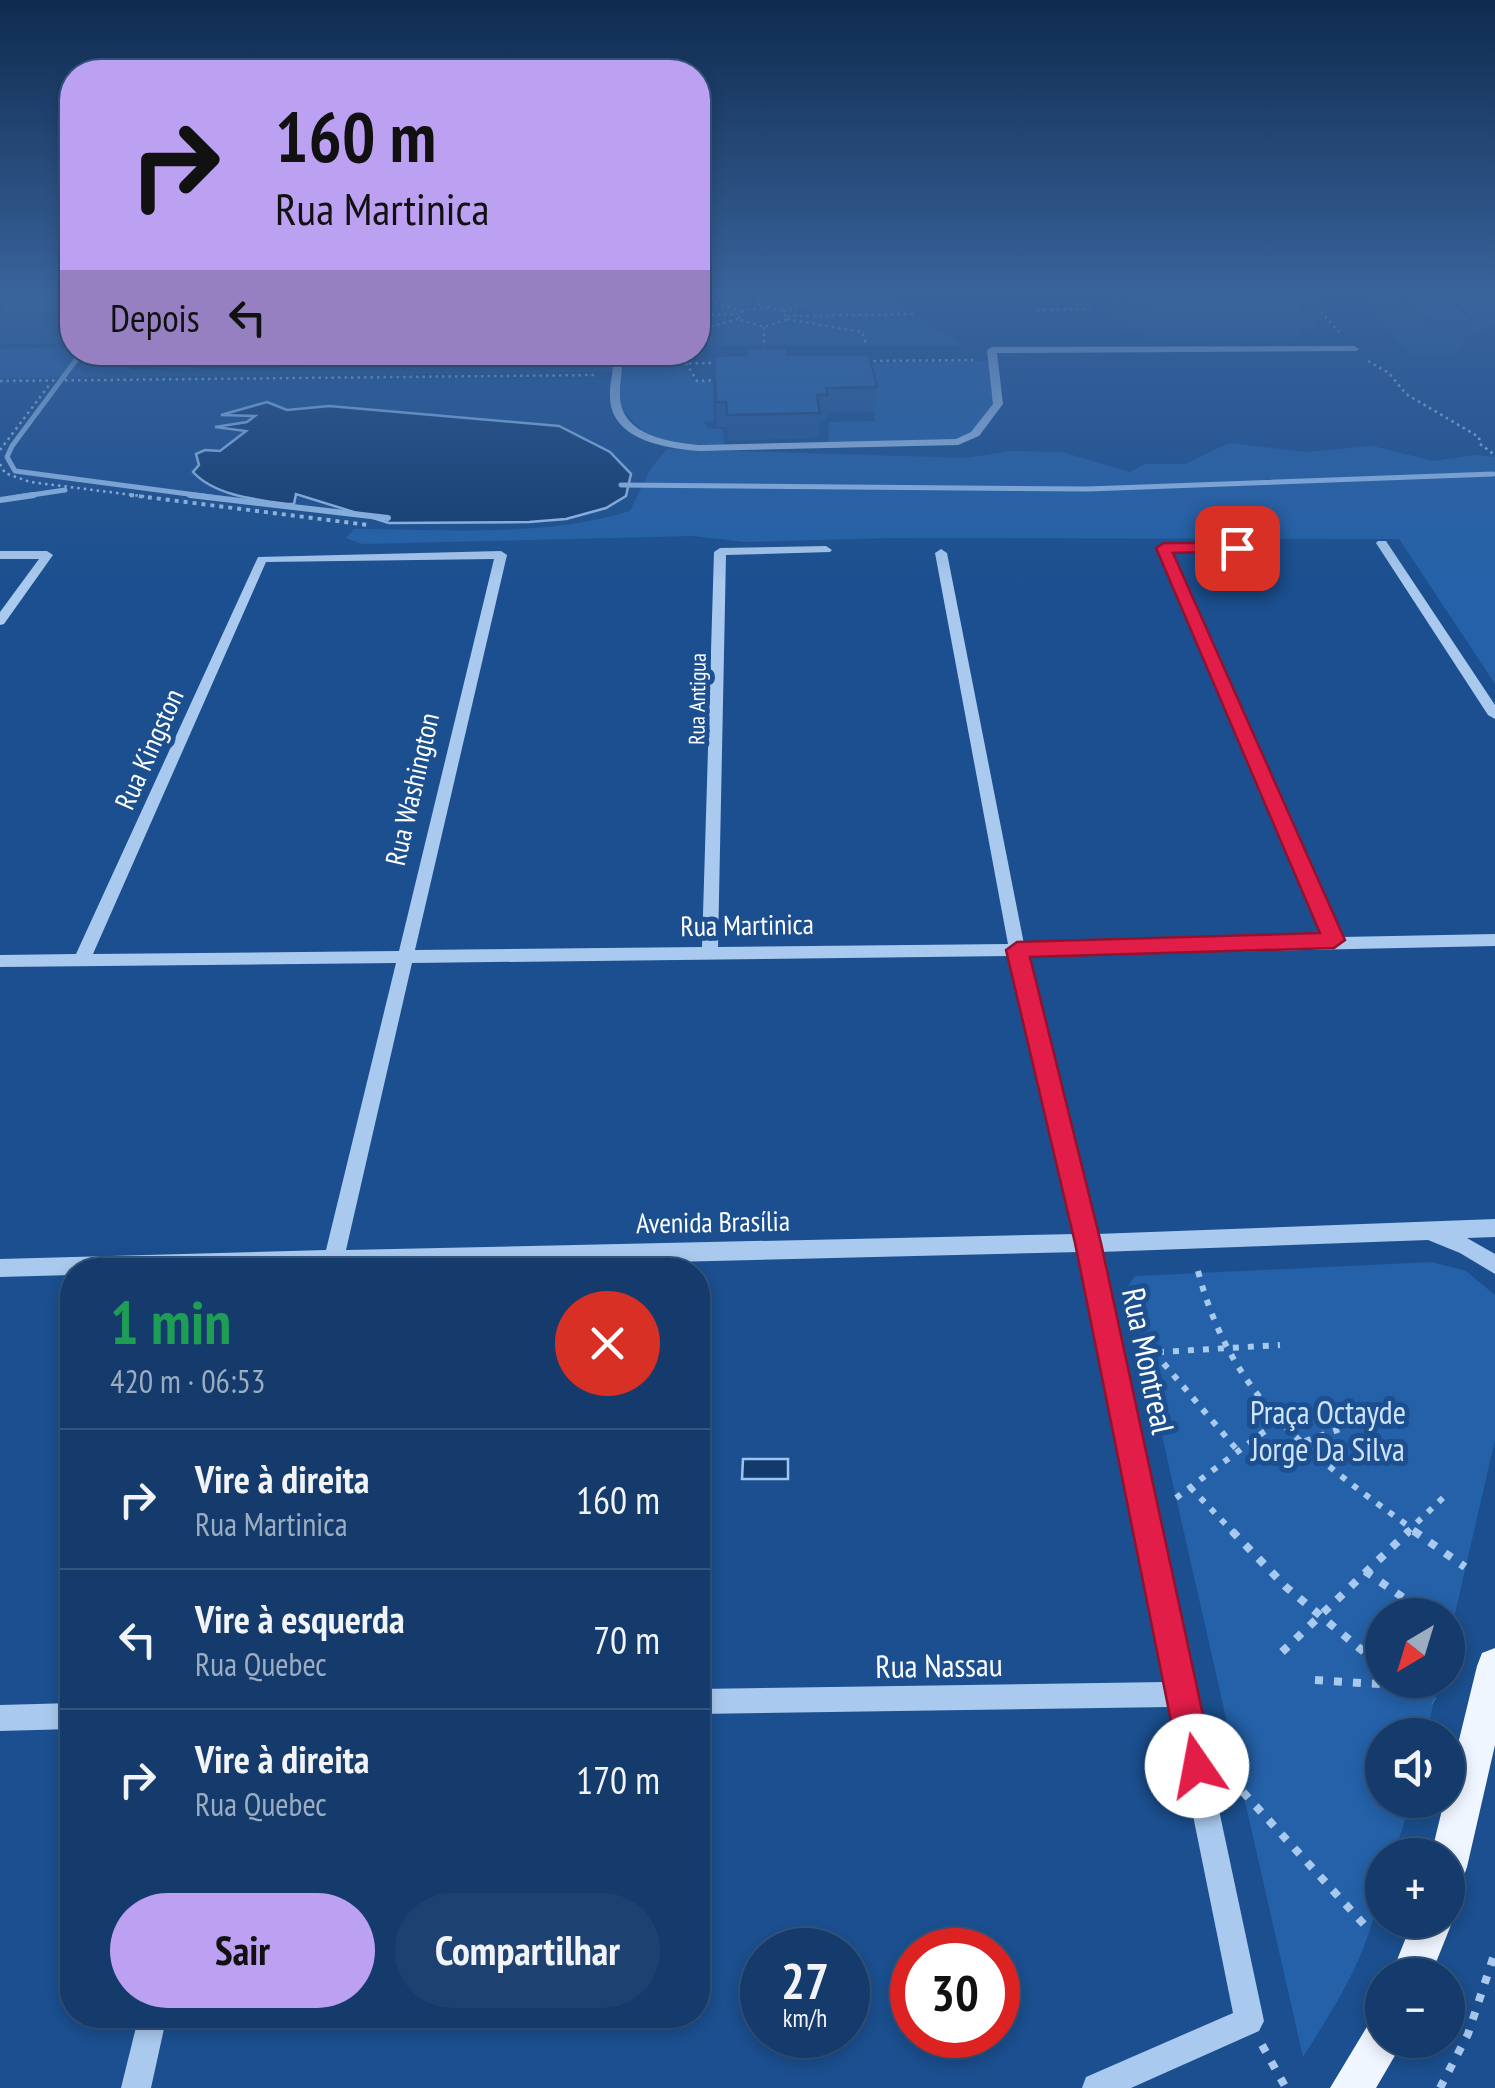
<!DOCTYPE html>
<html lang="pt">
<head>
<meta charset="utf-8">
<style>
	body { margin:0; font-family:"PT Sans Narrow",sans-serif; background:#1d4271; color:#f1f3f6; height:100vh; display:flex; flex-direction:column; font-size:38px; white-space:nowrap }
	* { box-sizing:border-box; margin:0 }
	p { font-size:32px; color:#9dadc1 }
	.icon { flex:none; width:55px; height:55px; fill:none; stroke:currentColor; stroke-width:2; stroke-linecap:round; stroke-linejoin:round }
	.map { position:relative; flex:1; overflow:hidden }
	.panel { position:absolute; left:60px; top:1258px; width:650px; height:770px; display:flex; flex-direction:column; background:#143b6b; border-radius:40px; box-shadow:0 5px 15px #0003,0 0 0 2px #33557e }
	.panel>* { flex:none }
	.hud { position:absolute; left:60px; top:60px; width:650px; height:305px; border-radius:40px; box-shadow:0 5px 15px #0003,0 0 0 2px #33557e; background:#bca0f2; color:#111; overflow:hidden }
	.needle { width:65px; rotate:218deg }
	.fabs { position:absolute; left:1365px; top:1598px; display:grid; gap:20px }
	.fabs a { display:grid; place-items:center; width:100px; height:100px; border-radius:50%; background:#143b6b; box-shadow:0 5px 15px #0003,0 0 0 2px #33557e; font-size:50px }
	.speed { position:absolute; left:740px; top:1928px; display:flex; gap:20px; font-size:50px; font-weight:700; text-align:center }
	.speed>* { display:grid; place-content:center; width:130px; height:130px; border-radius:50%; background:#143b6b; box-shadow:0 5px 15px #0003,0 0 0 2px #33557e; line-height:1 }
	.speed small { font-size:25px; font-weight:400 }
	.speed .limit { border:15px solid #d22; background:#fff; color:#111 }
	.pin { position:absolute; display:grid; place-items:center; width:85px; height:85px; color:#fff; margin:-42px; border-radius:20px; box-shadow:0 5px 15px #0006 }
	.me { position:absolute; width:110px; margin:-55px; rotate:348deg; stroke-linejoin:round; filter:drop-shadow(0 0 8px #0008) }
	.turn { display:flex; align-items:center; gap:35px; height:210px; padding:0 50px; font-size:45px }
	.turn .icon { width:130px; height:130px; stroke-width:2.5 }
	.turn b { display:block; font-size:70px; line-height:85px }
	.then { display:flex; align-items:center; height:95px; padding:0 50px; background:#0003; gap:20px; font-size:38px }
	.round { display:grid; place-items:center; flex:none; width:105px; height:105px; border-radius:52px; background:#1d4271 }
	.head { display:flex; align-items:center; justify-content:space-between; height:170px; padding:0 50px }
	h1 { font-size:60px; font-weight:700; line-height:75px; color:#1e9e55 }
	.cta { display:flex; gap:20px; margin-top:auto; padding:20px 50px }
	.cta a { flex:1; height:115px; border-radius:60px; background:#bca0f2; color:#111; font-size:40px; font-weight:700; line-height:115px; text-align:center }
	.cta a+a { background:#1d4271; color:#f1f3f6 }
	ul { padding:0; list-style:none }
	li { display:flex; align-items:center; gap:30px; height:140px; padding:0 50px; border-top:2px solid #33557e }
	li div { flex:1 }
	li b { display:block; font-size:38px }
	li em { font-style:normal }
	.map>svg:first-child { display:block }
</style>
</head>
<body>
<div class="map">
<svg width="1495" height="2088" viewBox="0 0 1495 2088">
	<rect width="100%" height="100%" fill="#1b4f8f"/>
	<g fill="#2461a8">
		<polygon points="698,290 878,290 962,345 698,345"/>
		<polygon points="1396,290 1495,290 1495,325 1472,336 1454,338"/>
		<polygon points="72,347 73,356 136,354 130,370 613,362 613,372 0,378 0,349"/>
		<polygon points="991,361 994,402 977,428 957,441 828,444 829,422 875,421 868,378 861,377 877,363"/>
		<path d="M 684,365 L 693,381 L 713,382 L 713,421 L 703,422 L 708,428 L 723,429 L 724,446 C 669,441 653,450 618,403 L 624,367 Z"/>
		<path d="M 1229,443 L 1306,452 L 1373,446 L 1433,461 L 1476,455 L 1495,457 L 1495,684 L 1399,539 L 891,538 L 745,542 L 692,536 L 362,544 L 346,538 L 354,529 C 446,529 541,538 630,511 L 651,468 L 667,449 L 966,458 L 1011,451 L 1062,452 L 1130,472 L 1145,464 L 1185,464 Z"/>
		<path d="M 1432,1262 L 1466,1271 L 1495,1295 L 1495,1440 L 1448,1644 L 1448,1615 L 1382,1615 L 1382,1680 L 1439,1680 L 1426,1735 L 1382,1735 L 1382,1800 L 1411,1800 L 1409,1807 L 1394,1855 L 1382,1855 C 1382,1933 1344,1993 1303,2057 L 1128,1286 L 1135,1276 Z"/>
	</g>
	<g fill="#123a6d" stroke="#9cc4f0" stroke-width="2.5">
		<path d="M 267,402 L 287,410 L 329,406 L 559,426 L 610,452 L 631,474 L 626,496 L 606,508 L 566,519 L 529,522 L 389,523 L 296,494 L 294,504 L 288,504 C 258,500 215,496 193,472 L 199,465 L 196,454 L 205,450 L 220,451 L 246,431 L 215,427 L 247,422 L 255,416 L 221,415 Z"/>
		<polygon points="743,1459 788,1459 788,1479 742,1479"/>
	</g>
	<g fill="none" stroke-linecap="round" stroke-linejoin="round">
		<g stroke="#9cc4f0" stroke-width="5">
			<polyline points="82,352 12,446 7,457 15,471 211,497"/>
			<polyline points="621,485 1088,489 1493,474"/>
			<polyline points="18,497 65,490"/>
		</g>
		<g stroke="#9cc4f0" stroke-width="6">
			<polyline points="190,495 388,518"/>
			<polyline points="0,500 34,495"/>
		</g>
		<g stroke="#a9c9ee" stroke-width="2.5" stroke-dasharray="2.5 4" stroke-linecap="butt">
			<polyline points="713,290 714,302 742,311"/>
			<polyline points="759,290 759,307"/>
			<polygon points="767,307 783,311 787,319 764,327 738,319 744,310"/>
			<polyline points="1316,307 1339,332"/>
			<polyline points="1037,310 1091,309"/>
			<polyline points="783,311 808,303 808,290"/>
			<polyline points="698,315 738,314"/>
			<polyline points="787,316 914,314"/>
			<polyline points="787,319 862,332 866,343"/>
			<polyline points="764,327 764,354"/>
			<polyline points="698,330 738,319"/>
			<polyline points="438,352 435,362 597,361"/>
			<polyline points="867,361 976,360"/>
			<polyline points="1368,361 1389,373 1406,394 1479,437 1480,444 1495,455"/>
			<polyline points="686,363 697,381 718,380"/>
			<polyline points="637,364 721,363"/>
			<polyline points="0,381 597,375"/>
			<polyline points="0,450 50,384"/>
			<polyline points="0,464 5,473 30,482 149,497"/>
		</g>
		<polyline stroke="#a9c9ee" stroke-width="4" stroke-dasharray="4 5" stroke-linecap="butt" points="130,495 368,525"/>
		<g stroke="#a9c9ee" stroke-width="6" stroke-dasharray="6 9" stroke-linecap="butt">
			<path d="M 1198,1271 C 1232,1401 1314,1458 1418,1533"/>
			<polyline points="1154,1352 1238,1451"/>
			<polyline points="1143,1353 1280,1345"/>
			<polyline points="1305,1441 1355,1424"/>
			<polyline points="1190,1487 1234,1533"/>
			<polyline points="1176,1498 1281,1419"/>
			<polyline points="1406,1533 1448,1493"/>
		</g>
		<g stroke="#a9c9ee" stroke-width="8" stroke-dasharray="8 11" stroke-linecap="butt">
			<polyline points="1232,1531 1286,1587 1382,1667"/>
			<polyline points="1414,1531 1465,1567"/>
			<polyline points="1365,1571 1428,1615"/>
			<polyline points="1282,1652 1409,1531"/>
			<polyline points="1315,1680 1410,1686"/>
			<polyline points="1402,1680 1434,1701"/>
			<polyline points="1243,1792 1370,1931"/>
			<polyline points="1262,2045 1286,2088"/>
			<polyline points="1440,2088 1468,2034 1495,1952"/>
		</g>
		<g fill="#a9c9ee" fill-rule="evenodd">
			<path d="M 1354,346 L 1359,349 L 1357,351 L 997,353 L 1003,404 L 979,436 L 958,445 L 700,451 C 665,448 608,440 610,393 C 610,378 616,368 610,354 L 619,352 C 625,367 620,377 620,392 C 618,435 668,442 700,445 L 956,439 L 971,432 L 993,404 L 987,350 L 992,347 Z"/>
			<polygon points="1378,541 1386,541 1495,705 1495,719 1488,715 1376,543"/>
			<path d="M 1164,545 L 1273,545 L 1279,548 L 1273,551 L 1171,551 L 1341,937 L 1495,934 L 1495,946 L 1027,956 L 1096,1234 L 1495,1219 L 1495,1237 L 1467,1238 L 1495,1254 L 1495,1274 L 1460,1253 L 1428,1240 L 1100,1252 L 1264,2021 L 1259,2031 L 1131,2088 L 1082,2088 L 1086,2077 L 1233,2013 L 1171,1707 L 698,1714 L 698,1689 L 1166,1682 L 1080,1252 L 341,1270 L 72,1270 L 72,1275 L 0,1277 L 0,1259 L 326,1250 L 396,963 L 0,967 L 0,955 L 76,954 L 258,557 L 501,551 L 507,555 L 415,950 L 702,947 L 714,552 L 720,548 L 826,546 L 832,550 L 830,552 L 726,555 L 718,947 L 1008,944 L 935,553 L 941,549 L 947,553 L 1024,944 L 1325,938 L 1158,548 ZM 494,559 L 399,951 L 93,954 L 266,562 ZM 1010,956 L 1076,1234 L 346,1250 L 412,963 Z"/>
			<polygon points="0,551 47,551 53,555 4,624 0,625 0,612 39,559 0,559"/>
			<polygon points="72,1703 72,1729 0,1731 0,1705"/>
			<polygon points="139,2015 167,2015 151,2088 121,2088"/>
		</g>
		<g fill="#f0f6ff" fill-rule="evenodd">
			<polygon points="1495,1648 1495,1745 1467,1867 1462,1881 1448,1886 1448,1855 1431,1855 1477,1666 1482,1653"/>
			<polygon points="1448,1907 1453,1920 1431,1975 1391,1975 1413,1920 1448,1920"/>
			<polygon points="1382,2019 1382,2040 1404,2040 1376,2088 1330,2088 1368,2025"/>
		</g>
	</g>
	<g fill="#245895">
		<polygon points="0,290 72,290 72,343 0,344"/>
		<polygon points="1103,290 1310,290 1324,305 1315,329 1302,329 1299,338 1148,339 1143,331 1125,331"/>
		<polygon points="1359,290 1441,290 1473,321 1457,356 1412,356 1357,294"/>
		<polygon points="94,352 534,352 430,353 428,361 305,364 302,353 210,354 199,369 163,369 147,367 142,353"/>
		<polygon points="788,355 877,387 874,412 826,413 826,420 819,420 818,438 728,441 727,427 717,427 714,356"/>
	</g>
	<polygon fill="#1d4779" points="194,352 209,352 199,369"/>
	<g fill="#2a66ad" stroke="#1d4779" stroke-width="2.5">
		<rect x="0" y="290" width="72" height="23"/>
		<polygon points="1122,290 1310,290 1324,305 1300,305 1307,313 1154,314 1149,306 1131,306"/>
		<polygon points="1397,290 1441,290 1473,321 1427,321"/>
		<polygon points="746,348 787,348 788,355 869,354 877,387 826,388 827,395 817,395 820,413 727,415 726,402 716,402 714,356 746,355"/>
	</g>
	<linearGradient id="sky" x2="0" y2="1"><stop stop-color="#0f2b4f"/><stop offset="0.5" stop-color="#39639b"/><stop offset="1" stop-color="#39639b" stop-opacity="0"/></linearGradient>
	<rect width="1495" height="583" fill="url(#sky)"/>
	<polygon fill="#e11d48" stroke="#92132f" stroke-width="2.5" points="1237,543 1242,545 1242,551 1173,553 1345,940 1334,948 1030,957 1101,1243 1214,1766 1209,1778 1197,1783 1185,1778 1180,1766 1075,1243 1006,950 1017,942 1320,933 1156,548 1164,543"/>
	<g text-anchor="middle" stroke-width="10" stroke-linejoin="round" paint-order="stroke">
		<g font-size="22" fill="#fff" stroke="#1b4f8f">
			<text transform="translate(697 699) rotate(-89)" y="8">Rua Antigua</text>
		</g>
		<g font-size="28" fill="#fff" stroke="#1b4f8f">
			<text transform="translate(149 749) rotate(-66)" y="10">Rua Kingston</text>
			<text transform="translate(412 789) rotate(-77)" y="10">Rua Washington</text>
			<text transform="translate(747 925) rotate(-1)" y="10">Rua Martinica</text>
			<text transform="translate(713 1222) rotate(-1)" y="10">Avenida Brasília</text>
		</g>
		<g font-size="32" fill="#fff" stroke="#1b4f8f">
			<text transform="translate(1148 1361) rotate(78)" y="11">Rua Montreal</text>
			<text transform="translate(939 1666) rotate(-1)" y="11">Rua Nassau</text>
		</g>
		<g font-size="32" fill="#cfe3fa" stroke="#1b4f8f">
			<text x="1328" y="1424">Praça Octayde<tspan x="1328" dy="37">Jorge Da Silva</tspan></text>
		</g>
	</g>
</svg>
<div class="fabs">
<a><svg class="needle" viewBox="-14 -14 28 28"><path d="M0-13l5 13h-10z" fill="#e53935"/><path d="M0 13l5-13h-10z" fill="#9dadc1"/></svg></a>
<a><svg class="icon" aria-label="sound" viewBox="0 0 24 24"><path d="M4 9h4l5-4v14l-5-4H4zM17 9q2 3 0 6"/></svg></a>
<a>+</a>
<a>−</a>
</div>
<div class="speed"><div>27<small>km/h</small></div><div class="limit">30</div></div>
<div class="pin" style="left:1237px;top:548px;background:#d93025"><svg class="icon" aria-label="arrive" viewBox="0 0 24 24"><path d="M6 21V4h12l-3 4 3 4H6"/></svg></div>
<svg class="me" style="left:1197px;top:1766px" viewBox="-20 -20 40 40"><circle r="19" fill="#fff"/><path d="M0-13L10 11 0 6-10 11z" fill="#e11d48"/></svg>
<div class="hud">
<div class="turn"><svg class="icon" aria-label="right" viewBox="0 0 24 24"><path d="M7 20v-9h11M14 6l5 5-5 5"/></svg><div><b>160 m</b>Rua Martinica</div></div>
<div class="then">Depois<svg class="icon" aria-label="left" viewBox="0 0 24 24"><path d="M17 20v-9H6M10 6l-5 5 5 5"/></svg></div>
</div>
<section class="panel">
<div class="head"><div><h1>1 min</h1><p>420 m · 06:53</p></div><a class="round" style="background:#d93025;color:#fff"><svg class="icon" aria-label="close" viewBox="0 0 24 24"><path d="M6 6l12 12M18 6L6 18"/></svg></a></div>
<ul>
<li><svg class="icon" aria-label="right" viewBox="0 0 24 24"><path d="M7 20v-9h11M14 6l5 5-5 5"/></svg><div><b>Vire à direita</b><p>Rua Martinica</p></div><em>160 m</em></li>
<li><svg class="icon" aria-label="left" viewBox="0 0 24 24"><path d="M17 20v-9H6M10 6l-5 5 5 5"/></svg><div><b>Vire à esquerda</b><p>Rua Quebec</p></div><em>70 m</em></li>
<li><svg class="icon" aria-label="right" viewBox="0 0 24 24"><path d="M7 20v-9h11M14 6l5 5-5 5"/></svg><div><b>Vire à direita</b><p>Rua Quebec</p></div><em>170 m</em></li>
</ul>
<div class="cta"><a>Sair</a><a>Compartilhar</a></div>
</section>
</div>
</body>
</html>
